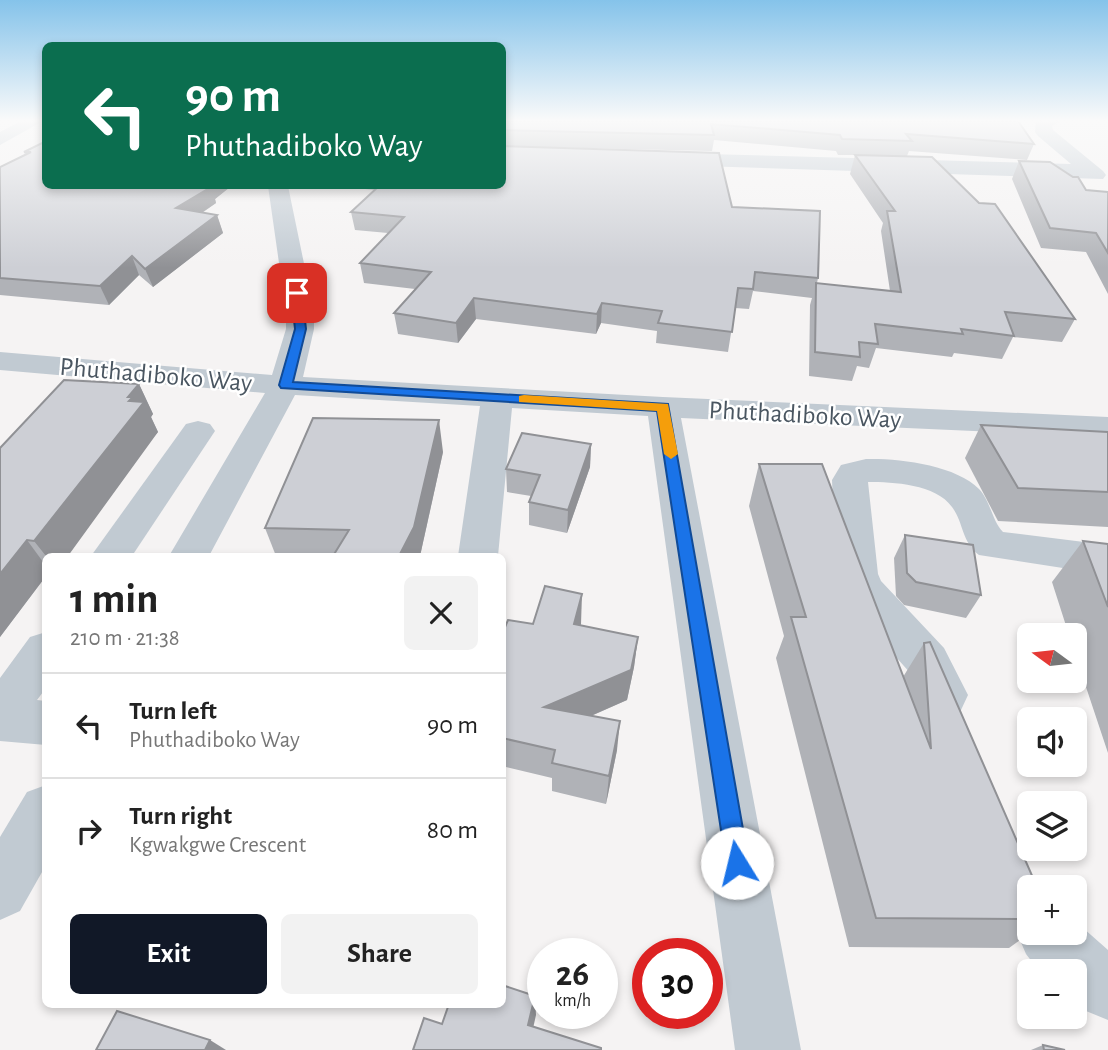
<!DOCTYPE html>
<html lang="en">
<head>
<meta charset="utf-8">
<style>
	body { margin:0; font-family:"Alegreya Sans",sans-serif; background:#f2f2f2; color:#222; height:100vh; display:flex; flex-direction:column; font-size:26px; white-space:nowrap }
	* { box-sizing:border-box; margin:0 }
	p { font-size:23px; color:#767676 }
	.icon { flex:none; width:38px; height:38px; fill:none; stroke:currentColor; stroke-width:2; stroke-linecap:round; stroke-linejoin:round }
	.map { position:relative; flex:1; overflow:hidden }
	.panel { position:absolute; left:42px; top:553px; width:464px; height:455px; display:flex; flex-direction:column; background:#fff; border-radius:10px; box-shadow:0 4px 10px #0003 }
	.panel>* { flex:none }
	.hud { position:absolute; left:42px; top:42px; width:464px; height:147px; border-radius:10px; box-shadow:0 4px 10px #0003; background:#0b6e4f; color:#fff; overflow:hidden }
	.needle { width:46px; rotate:285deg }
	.controls { position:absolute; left:1017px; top:623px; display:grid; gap:14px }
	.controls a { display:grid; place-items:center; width:70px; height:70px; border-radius:10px; background:#fff; box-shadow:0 4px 10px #0003; font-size:35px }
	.speed { position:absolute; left:527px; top:938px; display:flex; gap:14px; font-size:35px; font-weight:700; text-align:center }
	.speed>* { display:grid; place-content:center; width:91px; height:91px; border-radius:50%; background:#fff; box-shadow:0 4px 10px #0003; line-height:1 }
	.speed small { font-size:18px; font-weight:400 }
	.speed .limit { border:10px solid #d22; background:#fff; color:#111 }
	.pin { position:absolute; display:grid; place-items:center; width:60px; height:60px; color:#fff; margin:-30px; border-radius:14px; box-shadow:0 4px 10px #0006 }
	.me { position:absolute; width:77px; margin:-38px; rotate:351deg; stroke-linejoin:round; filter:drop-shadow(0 0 5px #0008) }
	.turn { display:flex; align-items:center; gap:24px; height:147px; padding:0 28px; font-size:32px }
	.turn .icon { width:91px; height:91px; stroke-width:2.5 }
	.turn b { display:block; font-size:49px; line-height:60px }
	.round { display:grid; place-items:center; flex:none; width:74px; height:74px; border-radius:10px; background:#f2f2f2 }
	.head { display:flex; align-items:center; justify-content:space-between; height:119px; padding:0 28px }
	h1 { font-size:42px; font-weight:700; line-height:52px }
	.primary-button { display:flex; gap:14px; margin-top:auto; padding:14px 28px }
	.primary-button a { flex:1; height:80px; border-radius:10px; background:#111827; color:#fff; font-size:28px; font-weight:700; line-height:80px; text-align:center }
	.primary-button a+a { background:#f2f2f2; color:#222 }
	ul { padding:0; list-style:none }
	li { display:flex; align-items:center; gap:21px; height:105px; padding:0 28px; border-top:2px solid #e0e0e0 }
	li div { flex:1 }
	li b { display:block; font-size:26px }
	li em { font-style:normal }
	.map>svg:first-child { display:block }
</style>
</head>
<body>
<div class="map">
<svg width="1108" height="1050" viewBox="0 0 1108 1050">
	<rect width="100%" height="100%" fill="#f5f3f3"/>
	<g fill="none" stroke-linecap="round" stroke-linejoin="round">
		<g fill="#c1cad2" fill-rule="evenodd">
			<polygon points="1036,121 1059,121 1052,126 1053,130 1103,171 1106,175 1103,179 669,165 659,159 669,153 1071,164 1038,136 1035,132"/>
			<polygon points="268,186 288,186 314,312 314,329 303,377 663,397 1108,417 1108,437 681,418 801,1050 735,1050 648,416 512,408 498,556 458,556 480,406 295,395 209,556 169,556 265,393 0,370 0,352 272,375 286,329 286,312"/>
			<polygon points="198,421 210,424 215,431 132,556 91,556 186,424"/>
			<path d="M 866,459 C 898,458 956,465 979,489 C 991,502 992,521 1003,532 L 1108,545 L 1108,575 L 979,555 C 961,541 964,523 952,507 C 936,484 893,482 868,482 L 878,574 L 881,581 L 944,648 L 968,695 L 961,710 L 944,716 L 927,710 L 912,675 L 861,618 L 836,574 L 832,480 L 841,465 Z"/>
			<polygon points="46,632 46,688 37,700 46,701 46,745 0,741 0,678 30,637"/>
			<polygon points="46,785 46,865 20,911 0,920 0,837 27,792"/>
			<polygon points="1029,911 1029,933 1074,933 1074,920 1108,950 1108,1020 1086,1011 1074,1002 1074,971 1039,971 1026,954 1017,933 1026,912"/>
		</g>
		<polygon fill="#c1cad2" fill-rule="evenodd" points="21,121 43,121 0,145 0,132"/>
	</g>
	<g fill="#b0b2b7">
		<polygon points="502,121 1018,121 1034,144 1027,160 909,151 907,156 1075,319 1062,342 1013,337 1002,359 954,353 952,357 876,348 869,368 857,366 852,381 809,376 810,305 812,298 753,291 749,309 735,308 728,352 656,343 657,331 601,323 596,334 476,319 458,343 398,334 394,313 415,289 364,283 360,263 388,233 355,230 351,212 375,190 346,187 346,186 502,186 732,207 818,278 817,283 890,291 881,231 883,223 850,174 855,155 838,155 836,151 714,140 712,151 502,146"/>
		<polygon points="24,152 230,187 215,199 216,203 202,213 217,215 223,233 153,287 139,275 109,305 0,295 0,167 25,155"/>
		<polygon points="1019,161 1086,190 1108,192 1108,294 1086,252 1041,248 1012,179"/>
		<polygon points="139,384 153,414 151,417 158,432 46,556 46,576 0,637 0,448"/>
		<polygon points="981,425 1108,432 1108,527 998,521 965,458"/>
		<polygon points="591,444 590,467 567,533 529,525 529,502 531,496 507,492 506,469"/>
		<polygon points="443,452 420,556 276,556 265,528"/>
		<polygon points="759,464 903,677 924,643 1029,887 1029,933 1030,933 1009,948 849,947 776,658 784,636 749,506"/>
		<polygon points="905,535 981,595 966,618 904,605 896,596 894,558"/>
		<polygon points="1083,541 1108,544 1108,753 1074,651 1074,635 1069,635 1052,582"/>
		<polygon points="533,624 638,637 634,667 627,700 591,716 617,750 606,804 552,791 552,778 502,766 502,634"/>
		<polygon points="1043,1045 1065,1050 1031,1050"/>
	</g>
	<g fill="#909195">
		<polygon points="205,186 230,186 230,187 215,199 216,203 182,226 176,208"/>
		<polygon points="217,215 223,233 153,287 145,269"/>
		<polygon points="132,256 139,275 109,305 100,286"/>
		<polygon points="474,298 476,319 458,343 456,323"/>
		<polygon points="602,303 601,323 596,334 597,314"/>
		<polygon points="139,384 153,414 151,417 158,432 68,556 46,556 34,541 128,397"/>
		<polygon points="439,420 443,452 420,556 399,556"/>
		<polygon points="591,444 590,467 567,533 568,510"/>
		<polygon points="27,540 46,566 46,576 0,637 0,574"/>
		<polygon points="582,594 581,624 573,654 574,624"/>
		<polygon points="638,637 634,667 627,700 545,736 544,707"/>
		<polygon points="620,721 617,750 606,804 609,776"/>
		<polygon points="535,996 536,1015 530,1042 528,1025"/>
		<polygon points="210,1040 226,1050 205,1050"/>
	</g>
	<g fill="#cdcfd5" stroke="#909195" stroke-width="2">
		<polygon points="502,121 1018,121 1034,144 906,134 912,141 842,139 840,135 711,124 714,135 502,130"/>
		<polygon points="46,141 46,186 205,186 211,187 176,208 217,215 145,269 132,256 100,286 0,278 0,167 31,152 24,152"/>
		<polygon points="502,146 719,153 732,207 820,211 818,278 755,272 753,289 738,288 732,332 658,323 662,311 602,303 597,314 474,298 456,323 394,313 431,272 360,263 404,217 351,212 379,186 502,186"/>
		<polygon points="855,155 932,157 979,203 995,204 1075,319 1005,312 1014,336 961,329 963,334 875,324 878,344 859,342 860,357 815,352 816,283 901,292 887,211 895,211"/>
		<polygon points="1019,161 1050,162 1073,177 1078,177 1086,190 1108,192 1108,253 1096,233 1050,228"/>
		<polygon points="64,380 139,384 128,397 133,397 129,401 144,402 34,541 27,540 0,574 0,448"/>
		<polygon points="313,418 439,420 414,527 399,556 333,556 349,530 265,528"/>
		<polygon points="981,425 1108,432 1108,492 1018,488"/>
		<polygon points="522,433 591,444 568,510 529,502 540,475 506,469"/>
		<polygon points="759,464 822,464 931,749 924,643 930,642 1037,887 1029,887 1029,919 876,918 791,617 806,617"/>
		<polygon points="905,535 973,545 981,595 916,582 907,573"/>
		<polygon points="1083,541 1108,544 1108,607"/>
		<polygon points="545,586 582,594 574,624 638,637 631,670 544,707 620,721 609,776 552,763 555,750 502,738 502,634 508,620 533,624"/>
		<polygon points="502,985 535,996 528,1025 601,1048 601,1050 413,1050 424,1018 442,1024 449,1004 502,1004"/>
		<polygon points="117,1011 210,1040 205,1050 96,1050"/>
		<polygon points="1043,1045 1065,1050 1044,1050"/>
	</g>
	<linearGradient id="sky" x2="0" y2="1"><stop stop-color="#85c3ea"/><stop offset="0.45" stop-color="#fafafa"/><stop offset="1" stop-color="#fafafa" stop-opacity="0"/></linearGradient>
	<rect width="1108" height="268" fill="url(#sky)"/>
	<polygon fill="#1a73e8" stroke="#114b97" stroke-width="2" points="297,290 302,293 306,329 293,382 668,404 749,863 745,871 737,874 729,871 726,863 657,411 281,388 279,385 295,329 291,293"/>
	<polygon fill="#f59e0b" points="524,395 668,404 678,454 671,459 664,454 657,411 519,402 519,396"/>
	<g text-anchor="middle" stroke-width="5" stroke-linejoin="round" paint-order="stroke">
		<g font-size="26" fill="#4a5661" stroke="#fff">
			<text transform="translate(156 374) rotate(5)" y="9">Phuthadiboko Way</text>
			<text transform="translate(805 414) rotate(3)" y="9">Phuthadiboko Way</text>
		</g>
	</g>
</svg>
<div class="controls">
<a><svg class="needle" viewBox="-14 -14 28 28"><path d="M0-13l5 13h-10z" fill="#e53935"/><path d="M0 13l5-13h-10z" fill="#767676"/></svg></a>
<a><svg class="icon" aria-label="sound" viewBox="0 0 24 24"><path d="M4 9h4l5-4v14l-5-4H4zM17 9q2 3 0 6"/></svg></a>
<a><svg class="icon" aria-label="layers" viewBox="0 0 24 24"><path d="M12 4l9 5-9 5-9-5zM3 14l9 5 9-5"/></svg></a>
<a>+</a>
<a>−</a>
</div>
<div class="speed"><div>26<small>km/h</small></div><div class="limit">30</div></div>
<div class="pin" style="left:297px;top:293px;background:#d93025"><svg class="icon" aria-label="arrive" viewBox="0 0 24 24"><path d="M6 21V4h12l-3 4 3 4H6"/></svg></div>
<svg class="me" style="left:737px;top:863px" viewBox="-20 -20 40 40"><circle r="19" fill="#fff"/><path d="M0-13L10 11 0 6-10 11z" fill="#1a73e8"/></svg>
<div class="hud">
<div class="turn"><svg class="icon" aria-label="left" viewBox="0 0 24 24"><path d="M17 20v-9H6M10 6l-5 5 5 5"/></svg><div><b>90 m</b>Phuthadiboko Way</div></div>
</div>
<section class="panel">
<div class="head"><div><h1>1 min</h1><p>210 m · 21:38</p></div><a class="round"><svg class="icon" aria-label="close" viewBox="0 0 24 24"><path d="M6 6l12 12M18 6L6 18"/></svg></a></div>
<ul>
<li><svg class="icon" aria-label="left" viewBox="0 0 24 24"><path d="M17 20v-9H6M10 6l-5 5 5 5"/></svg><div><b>Turn left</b><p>Phuthadiboko Way</p></div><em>90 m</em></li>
<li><svg class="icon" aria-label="right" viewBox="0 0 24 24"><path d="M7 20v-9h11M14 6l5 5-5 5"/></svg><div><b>Turn right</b><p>Kgwakgwe Crescent</p></div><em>80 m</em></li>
</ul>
<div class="primary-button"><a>Exit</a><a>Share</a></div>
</section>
</div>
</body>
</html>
